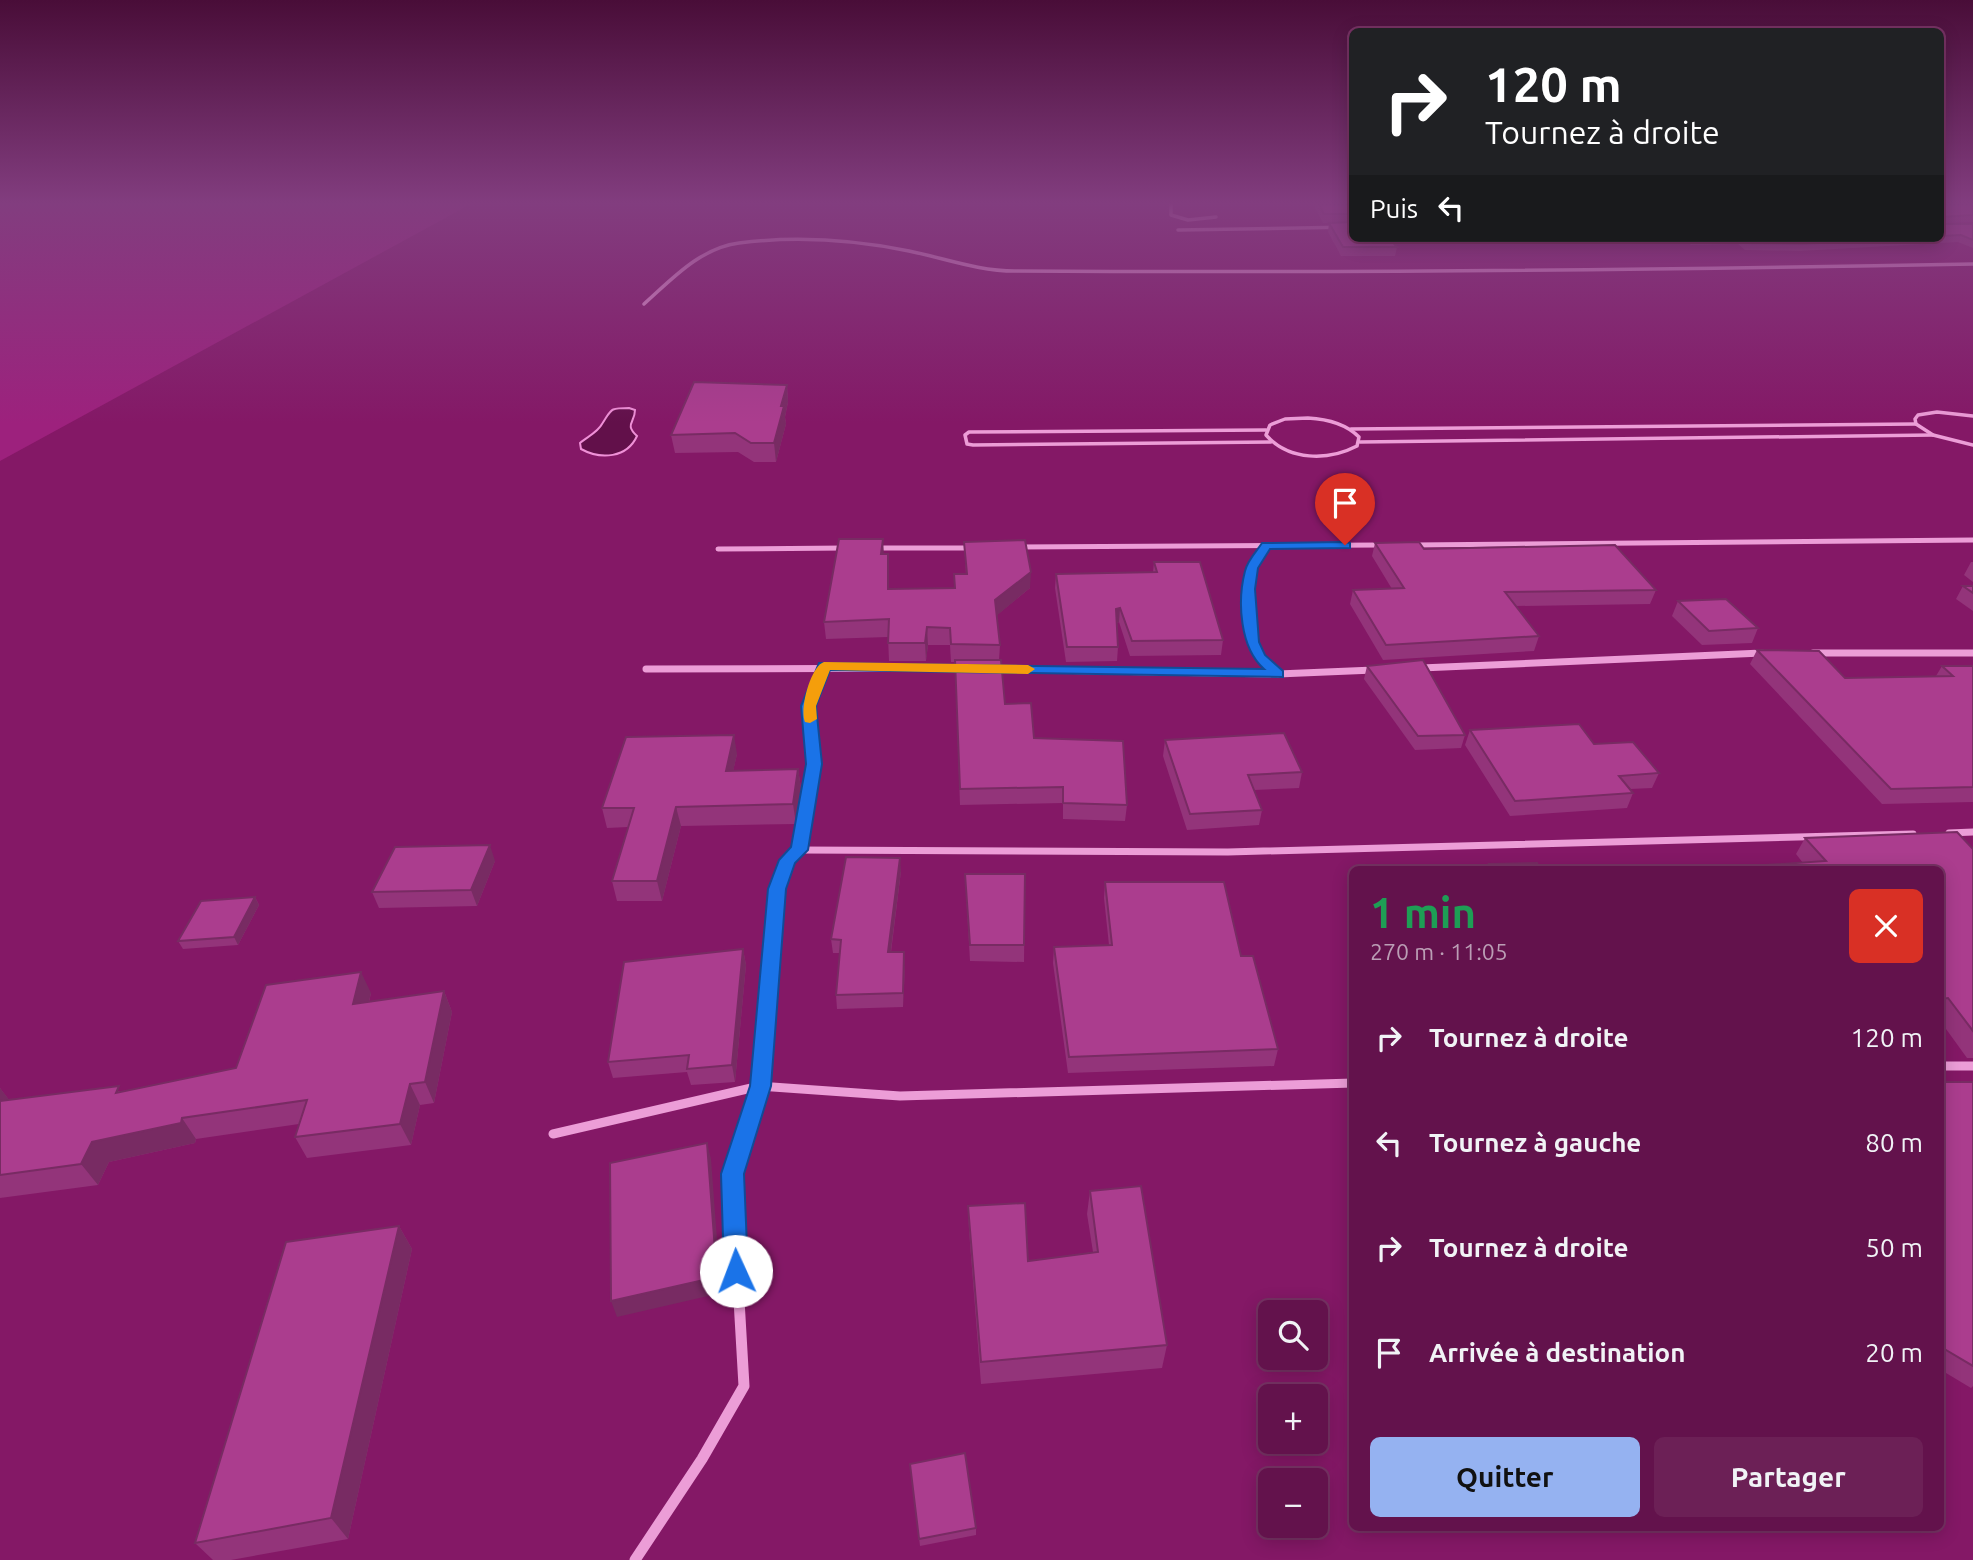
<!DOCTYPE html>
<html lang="fr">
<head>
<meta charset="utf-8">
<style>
	body { margin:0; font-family:Ubuntu,sans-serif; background:#6c2056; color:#f1f3f6; height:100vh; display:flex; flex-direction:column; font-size:26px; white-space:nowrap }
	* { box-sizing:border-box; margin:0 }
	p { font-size:23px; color:#bb9eb5 }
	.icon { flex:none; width:38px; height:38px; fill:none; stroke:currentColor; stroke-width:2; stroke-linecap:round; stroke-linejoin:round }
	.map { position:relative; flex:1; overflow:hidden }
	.side { position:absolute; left:1349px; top:866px; width:595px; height:665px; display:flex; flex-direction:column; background:#63124c; border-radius:10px; box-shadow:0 4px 18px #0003,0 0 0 2px #773264 }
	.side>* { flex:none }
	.guide { position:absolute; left:1349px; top:28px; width:595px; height:214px; border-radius:10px; box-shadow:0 4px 18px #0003,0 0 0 2px #773264; background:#202124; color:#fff; overflow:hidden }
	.controls { position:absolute; left:1258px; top:1300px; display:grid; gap:14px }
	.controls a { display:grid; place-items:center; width:70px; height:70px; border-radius:10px; background:#63124c; box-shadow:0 4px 18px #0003,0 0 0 2px #773264; font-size:35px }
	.pin { position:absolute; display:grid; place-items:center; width:60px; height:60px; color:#fff; margin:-72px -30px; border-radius:50% 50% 50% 0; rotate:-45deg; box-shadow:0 0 7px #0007 }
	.pin .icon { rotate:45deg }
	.me { position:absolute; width:77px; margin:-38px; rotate:358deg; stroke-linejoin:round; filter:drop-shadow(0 0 5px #0008) }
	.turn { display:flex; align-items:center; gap:24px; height:147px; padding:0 21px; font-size:32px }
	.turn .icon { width:91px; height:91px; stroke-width:2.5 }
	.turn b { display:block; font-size:49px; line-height:60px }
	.then { display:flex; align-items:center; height:66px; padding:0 21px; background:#0003; gap:14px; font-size:26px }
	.round { display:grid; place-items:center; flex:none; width:74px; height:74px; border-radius:10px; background:#6c2056 }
	.summary { display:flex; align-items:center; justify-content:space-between; height:119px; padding:0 21px }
	h1 { font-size:42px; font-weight:700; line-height:52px; color:#1e9e55 }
	.primary-button { display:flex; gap:14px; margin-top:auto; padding:14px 21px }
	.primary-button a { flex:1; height:80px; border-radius:10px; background:#95b2f1; color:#111; font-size:28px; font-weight:700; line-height:80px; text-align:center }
	.primary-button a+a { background:#6c2056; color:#f1f3f6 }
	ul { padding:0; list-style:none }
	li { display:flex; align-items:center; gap:21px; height:105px; padding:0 21px }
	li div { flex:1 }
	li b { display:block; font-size:26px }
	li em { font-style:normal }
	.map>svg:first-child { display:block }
</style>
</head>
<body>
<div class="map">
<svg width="1973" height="1560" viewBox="0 0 1973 1560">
	<rect width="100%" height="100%" fill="#841866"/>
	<polygon fill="#9d217d" points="0,204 471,204 0,461"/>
	<path fill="#62104a" stroke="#ef90d7" stroke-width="2" d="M 629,408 L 635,410 C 635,423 624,424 637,436 C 627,458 601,460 581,449 L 580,443 C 587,437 598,432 602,424 C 612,409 609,408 629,408 Z"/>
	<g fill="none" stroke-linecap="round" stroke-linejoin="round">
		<g stroke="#ec9dd7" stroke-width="3.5">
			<polyline points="1973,416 1937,412 1918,415 1915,419 1916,424 1933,435 1973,445"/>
			<path d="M 1308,418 C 1327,419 1345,423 1359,437 L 1357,446 C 1328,461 1289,461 1266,435 L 1270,425 L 1285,419 Z"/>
			<polyline points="1351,429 1916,424"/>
			<polyline points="1266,430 969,432 965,435 967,444 973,445 1271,442"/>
			<polyline points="1360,442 1933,435"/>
		</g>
		<g stroke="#ec9dd7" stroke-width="3.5">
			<polyline points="1171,204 1171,215 1188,220 1216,217"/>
			<polyline points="1178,230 1353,227"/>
			<path d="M 644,304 C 672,279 700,248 739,243 C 794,236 855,240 909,251 C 944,258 978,271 1015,271 C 1334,273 1654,270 1973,264"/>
		</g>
		<g stroke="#ec9dd7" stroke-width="5">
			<polyline points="1414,545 1973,540"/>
			<polyline points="1018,547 1384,545"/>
			<polyline points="875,548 971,548"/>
			<polyline points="718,549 845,548"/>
			<polyline points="1255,647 1248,589 1251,568 1266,546"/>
		</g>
		<g stroke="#ec9dd7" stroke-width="7">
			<polyline points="1254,646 1259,657 1278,674"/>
			<polyline points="1813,653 1973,653"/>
			<polyline points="1421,668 1762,653"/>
			<polyline points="646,669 965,668"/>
			<polyline points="994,669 1278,674 1374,670"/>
			<polyline points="1949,833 1973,832"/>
			<polyline points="800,850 1228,852 1913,834"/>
			<polyline points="780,882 788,860 800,850 814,764 809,706 824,666"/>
		</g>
		<g stroke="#ec9dd7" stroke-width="9">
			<polyline points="1941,1066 1973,1066"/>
			<polyline points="553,1134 760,1086 900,1096 1353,1083"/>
			<polyline points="732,1181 760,1086 777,889 780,880"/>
		</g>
		<polyline stroke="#ec9dd7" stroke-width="11" points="635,1560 702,1459 744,1386 732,1179"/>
	</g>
	<g fill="#93347a">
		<polygon points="1313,204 1353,204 1353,238 1397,247 1395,256 1341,256 1328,232 1329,223 1323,223"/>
		<polygon points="1941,204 1973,204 1973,222 1944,223 1973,224 1973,248 1958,242 1800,251 1745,250 1738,244 1691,245 1681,238 1941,238"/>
		<polygon points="787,385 788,402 785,417 786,424 776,462 754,462 738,452 675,453 671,435"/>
		<polygon points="964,542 1030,588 997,615 1000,645 999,660 1005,704 1034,738 1127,805 1125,821 1063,819 1063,803 960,805 955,662 951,662 950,645 928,645 926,661 889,661 888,637 826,639 824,622 884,554 888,554 889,589 954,588 954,574 966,574"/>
		<polygon points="1375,543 1424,549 1656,590 1650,604 1516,606 1539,636 1534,651 1383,660 1350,604 1353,590 1392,589 1372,556"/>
		<polygon points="1154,562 1223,640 1221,655 1130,656 1119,622 1117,623 1118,647 1117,661 1066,662 1055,588 1056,574 1153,572"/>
		<polygon points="1971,562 1973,562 1973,582 1964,575"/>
		<polygon points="1963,586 1973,586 1973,611 1956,599"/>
		<polygon points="1678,601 1758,628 1752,643 1702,645 1672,616"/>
		<polygon points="1757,650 1845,678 1936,676 1942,666 1973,666 1973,802 1882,804 1750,664"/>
		<polygon points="1367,666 1465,735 1461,748 1415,750 1364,679"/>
		<polygon points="1470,730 1594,744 1659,773 1652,788 1630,789 1633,793 1627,808 1510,816 1465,745"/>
		<polygon points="1165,740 1302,772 1299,788 1254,790 1262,810 1259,825 1187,830 1163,756"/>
		<polygon points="737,754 733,771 798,769 801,788 796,824 681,826 662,901 617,901 612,881 628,827 607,828 602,808"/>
		<polygon points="1805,838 1973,849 1973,1058 1967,1058 1941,1022 1941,870 1717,870 1719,868 1803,863 1796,854"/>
		<polygon points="495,861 477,906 379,908 372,892"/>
		<polygon points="901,871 891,952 905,965 903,1007 837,1009 836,995 840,953 833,953 831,939"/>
		<polygon points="965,874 1025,874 1024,962 970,961"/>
		<polygon points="1105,882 1241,956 1278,1049 1274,1066 1068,1073 1053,963 1054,947 1109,945 1104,898"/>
		<polygon points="255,897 259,905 238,945 183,949 178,941"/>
		<polygon points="743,949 746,965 735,1082 691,1085 687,1072 613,1078 608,1062"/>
		<polygon points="444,991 452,1012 434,1103 420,1105 411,1145 307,1158 295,1137 299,1124 196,1139 195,1143 109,1162 98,1185 0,1198 0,1088 9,1100 123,1091 236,1068 371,993 369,1002"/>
		<polygon points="1941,1082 1973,1082 1973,1386 1971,1388 1941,1370"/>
		<polygon points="1090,1191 1167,1345 1162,1368 981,1384 969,1230 968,1206 1028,1261 1093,1252 1087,1214"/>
		<polygon points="399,1226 412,1249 348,1539 231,1560 213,1560 195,1543"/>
		<polygon points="910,1464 976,1528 976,1535 920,1546"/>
	</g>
	<g fill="#782b63">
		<polygon points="787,385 788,402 785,417 786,424 776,462 774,443 781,406"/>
		<polygon points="883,539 884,555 881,554"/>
		<polygon points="1031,572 1030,588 995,617 995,600"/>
		<polygon points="1120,608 1119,622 1115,623 1116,609"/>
		<polygon points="927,627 928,645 926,661 925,643"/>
		<polygon points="734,735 737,754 729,790 726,771"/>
		<polygon points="798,769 801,788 796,824 793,804"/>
		<polygon points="676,807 681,826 662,901 657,881"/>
		<polygon points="490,845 495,861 477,906 471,890"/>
		<polygon points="900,858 901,871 889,965 888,952"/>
		<polygon points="255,897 259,905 238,945 234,937"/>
		<polygon points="743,949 746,965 735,1082 732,1065"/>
		<polygon points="904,952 905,965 903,1007 903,993"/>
		<polygon points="361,972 371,993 363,1025 353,1004"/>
		<polygon points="444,991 452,1012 434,1103 425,1082"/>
		<polygon points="410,1084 420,1105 411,1145 400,1124"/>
		<polygon points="0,1088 14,1106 0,1117"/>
		<polygon points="182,1118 196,1139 195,1143 109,1162 98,1185 81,1164 92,1142"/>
		<polygon points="707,1143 711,1159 721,1293 617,1317 611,1301"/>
		<polygon points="399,1226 412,1249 348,1539 331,1518"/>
	</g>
	<g fill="#ab3d8e" stroke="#782b63" stroke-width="2">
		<polygon points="1319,204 1353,204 1353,214 1324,214"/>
		<polygon points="1941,204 1973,204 1973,215 1941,217"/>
		<polygon points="1941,217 1944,224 1973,224 1973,240 1961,235 1941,236"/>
		<polygon points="1353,222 1353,238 1389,238 1397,247 1343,247 1329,223"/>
		<polygon points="1741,238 1903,238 1803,244 1748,243"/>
		<polygon points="694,382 787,385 781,406 784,406 774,443 751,443 735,433 671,435"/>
		<polygon points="839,539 883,539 881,554 888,554 888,589 955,588 954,574 967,574 964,542 1025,540 1031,572 995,600 1000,645 951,644 950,628 927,627 925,643 888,643 889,619 824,622"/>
		<polygon points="1419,542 1424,549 1615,545 1656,590 1505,592 1539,636 1386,645 1353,590 1404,588 1375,543"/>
		<polygon points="1154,562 1200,562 1223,640 1132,641 1120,608 1116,609 1118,647 1067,647 1056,574 1157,572"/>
		<polygon points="1963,586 1973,586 1973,593"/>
		<polygon points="1726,599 1758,628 1709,631 1678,601"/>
		<polygon points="1757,650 1819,651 1845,678 1953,676 1942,666 1973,666 1973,787 1891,789"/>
		<polygon points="955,660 1001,660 1005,704 1031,703 1034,738 1123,741 1127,805 1063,803 1063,787 960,789"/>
		<polygon points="1423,660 1465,735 1418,736 1367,666"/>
		<polygon points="1579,724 1594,744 1633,742 1659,773 1619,776 1633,793 1515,801 1470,730"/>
		<polygon points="1284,733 1302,772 1248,775 1262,810 1190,814 1165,740"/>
		<polygon points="734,735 726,771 798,769 793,804 676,807 657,881 612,881 634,808 602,808 626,737"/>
		<polygon points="1957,832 1973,849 1973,1031 1948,998 1941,999 1941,870 1720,870 1719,868 1826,861 1805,838"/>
		<polygon points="490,845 471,890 372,892 395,847"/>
		<polygon points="846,857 900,858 888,952 904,952 903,993 836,995 841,940 831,939"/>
		<polygon points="1537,863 1541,870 1492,870 1489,864"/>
		<polygon points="965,874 1025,874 1024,945 970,945"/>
		<polygon points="1105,882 1224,882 1241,956 1253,956 1278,1049 1069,1057 1054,947 1112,945"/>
		<polygon points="255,897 234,937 178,941 201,901"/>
		<polygon points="743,949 732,1065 687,1069 689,1055 608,1062 624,962"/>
		<polygon points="361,972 353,1004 444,991 425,1082 410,1084 400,1124 295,1137 307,1100 182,1118 181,1123 92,1142 81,1164 0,1175 0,1101 119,1086 116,1093 236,1068 266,985"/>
		<polygon points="1941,1082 1973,1082 1973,1366 1941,1347"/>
		<polygon points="707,1143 717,1277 611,1301 610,1163"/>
		<polygon points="1141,1186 1167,1345 981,1362 968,1206 1025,1203 1028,1261 1098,1252 1090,1191"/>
		<polygon points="399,1226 331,1518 195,1543 286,1242"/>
		<polygon points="965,1453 976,1528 919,1539 910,1464"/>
	</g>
	<linearGradient id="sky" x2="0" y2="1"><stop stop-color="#490d38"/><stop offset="0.48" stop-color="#823d7f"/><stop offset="1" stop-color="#823d7f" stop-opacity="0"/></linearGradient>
	<rect width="1973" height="423" fill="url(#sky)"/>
	<path fill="#1a73e8" stroke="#114b97" stroke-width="2" d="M 1345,542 L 1350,543 L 1350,548 L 1270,549 L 1258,568 L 1255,589 L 1259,642 L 1265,655 L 1283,671 L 1283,677 L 830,670 L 816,706 L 822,764 L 808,850 L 795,863 L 786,889 L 771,1086 L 744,1174 L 748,1271 L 744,1279 L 736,1282 L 728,1279 L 724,1271 L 721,1174 L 750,1086 L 768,889 L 779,860 L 791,847 L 806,764 L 801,706 L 819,663 L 1264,669 C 1240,648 1237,602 1245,571 C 1247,561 1256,552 1262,543 Z"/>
	<path fill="#f59e0b" d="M 824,662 L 1028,665 L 1035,669 L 1028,674 L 830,670 L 816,706 L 817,719 L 810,723 L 805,722 C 799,709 811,666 824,662 Z"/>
</svg>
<div class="controls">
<a><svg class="icon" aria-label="search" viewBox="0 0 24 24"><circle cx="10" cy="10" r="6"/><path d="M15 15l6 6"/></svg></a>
<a>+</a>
<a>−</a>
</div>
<div class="pin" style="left:1345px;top:545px;background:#d93025"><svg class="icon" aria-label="arrive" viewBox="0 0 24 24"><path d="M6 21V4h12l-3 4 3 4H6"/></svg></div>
<svg class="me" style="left:736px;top:1271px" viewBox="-20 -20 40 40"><circle r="19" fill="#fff"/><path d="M0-13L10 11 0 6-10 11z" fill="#1a73e8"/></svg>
<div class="guide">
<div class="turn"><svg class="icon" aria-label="right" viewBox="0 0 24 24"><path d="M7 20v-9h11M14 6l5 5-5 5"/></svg><div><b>120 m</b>Tournez à droite</div></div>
<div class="then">Puis<svg class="icon" aria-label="left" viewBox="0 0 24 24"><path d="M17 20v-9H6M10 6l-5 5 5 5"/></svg></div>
</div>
<section class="side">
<div class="summary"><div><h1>1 min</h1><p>270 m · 11:05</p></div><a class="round" style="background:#d93025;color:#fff"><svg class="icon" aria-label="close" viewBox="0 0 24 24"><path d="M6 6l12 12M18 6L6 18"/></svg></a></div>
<ul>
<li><svg class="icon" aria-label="right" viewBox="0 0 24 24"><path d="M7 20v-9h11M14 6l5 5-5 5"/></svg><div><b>Tournez à droite</b></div><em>120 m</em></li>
<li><svg class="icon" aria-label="left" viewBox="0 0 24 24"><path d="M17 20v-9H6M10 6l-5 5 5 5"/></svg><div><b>Tournez à gauche</b></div><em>80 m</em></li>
<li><svg class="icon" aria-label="right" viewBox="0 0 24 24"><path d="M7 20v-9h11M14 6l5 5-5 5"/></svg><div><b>Tournez à droite</b></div><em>50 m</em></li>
<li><svg class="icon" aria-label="arrive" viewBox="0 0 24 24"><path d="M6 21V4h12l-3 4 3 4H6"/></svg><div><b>Arrivée à destination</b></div><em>20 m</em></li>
</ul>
<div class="primary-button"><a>Quitter</a><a>Partager</a></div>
</section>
</div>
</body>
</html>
